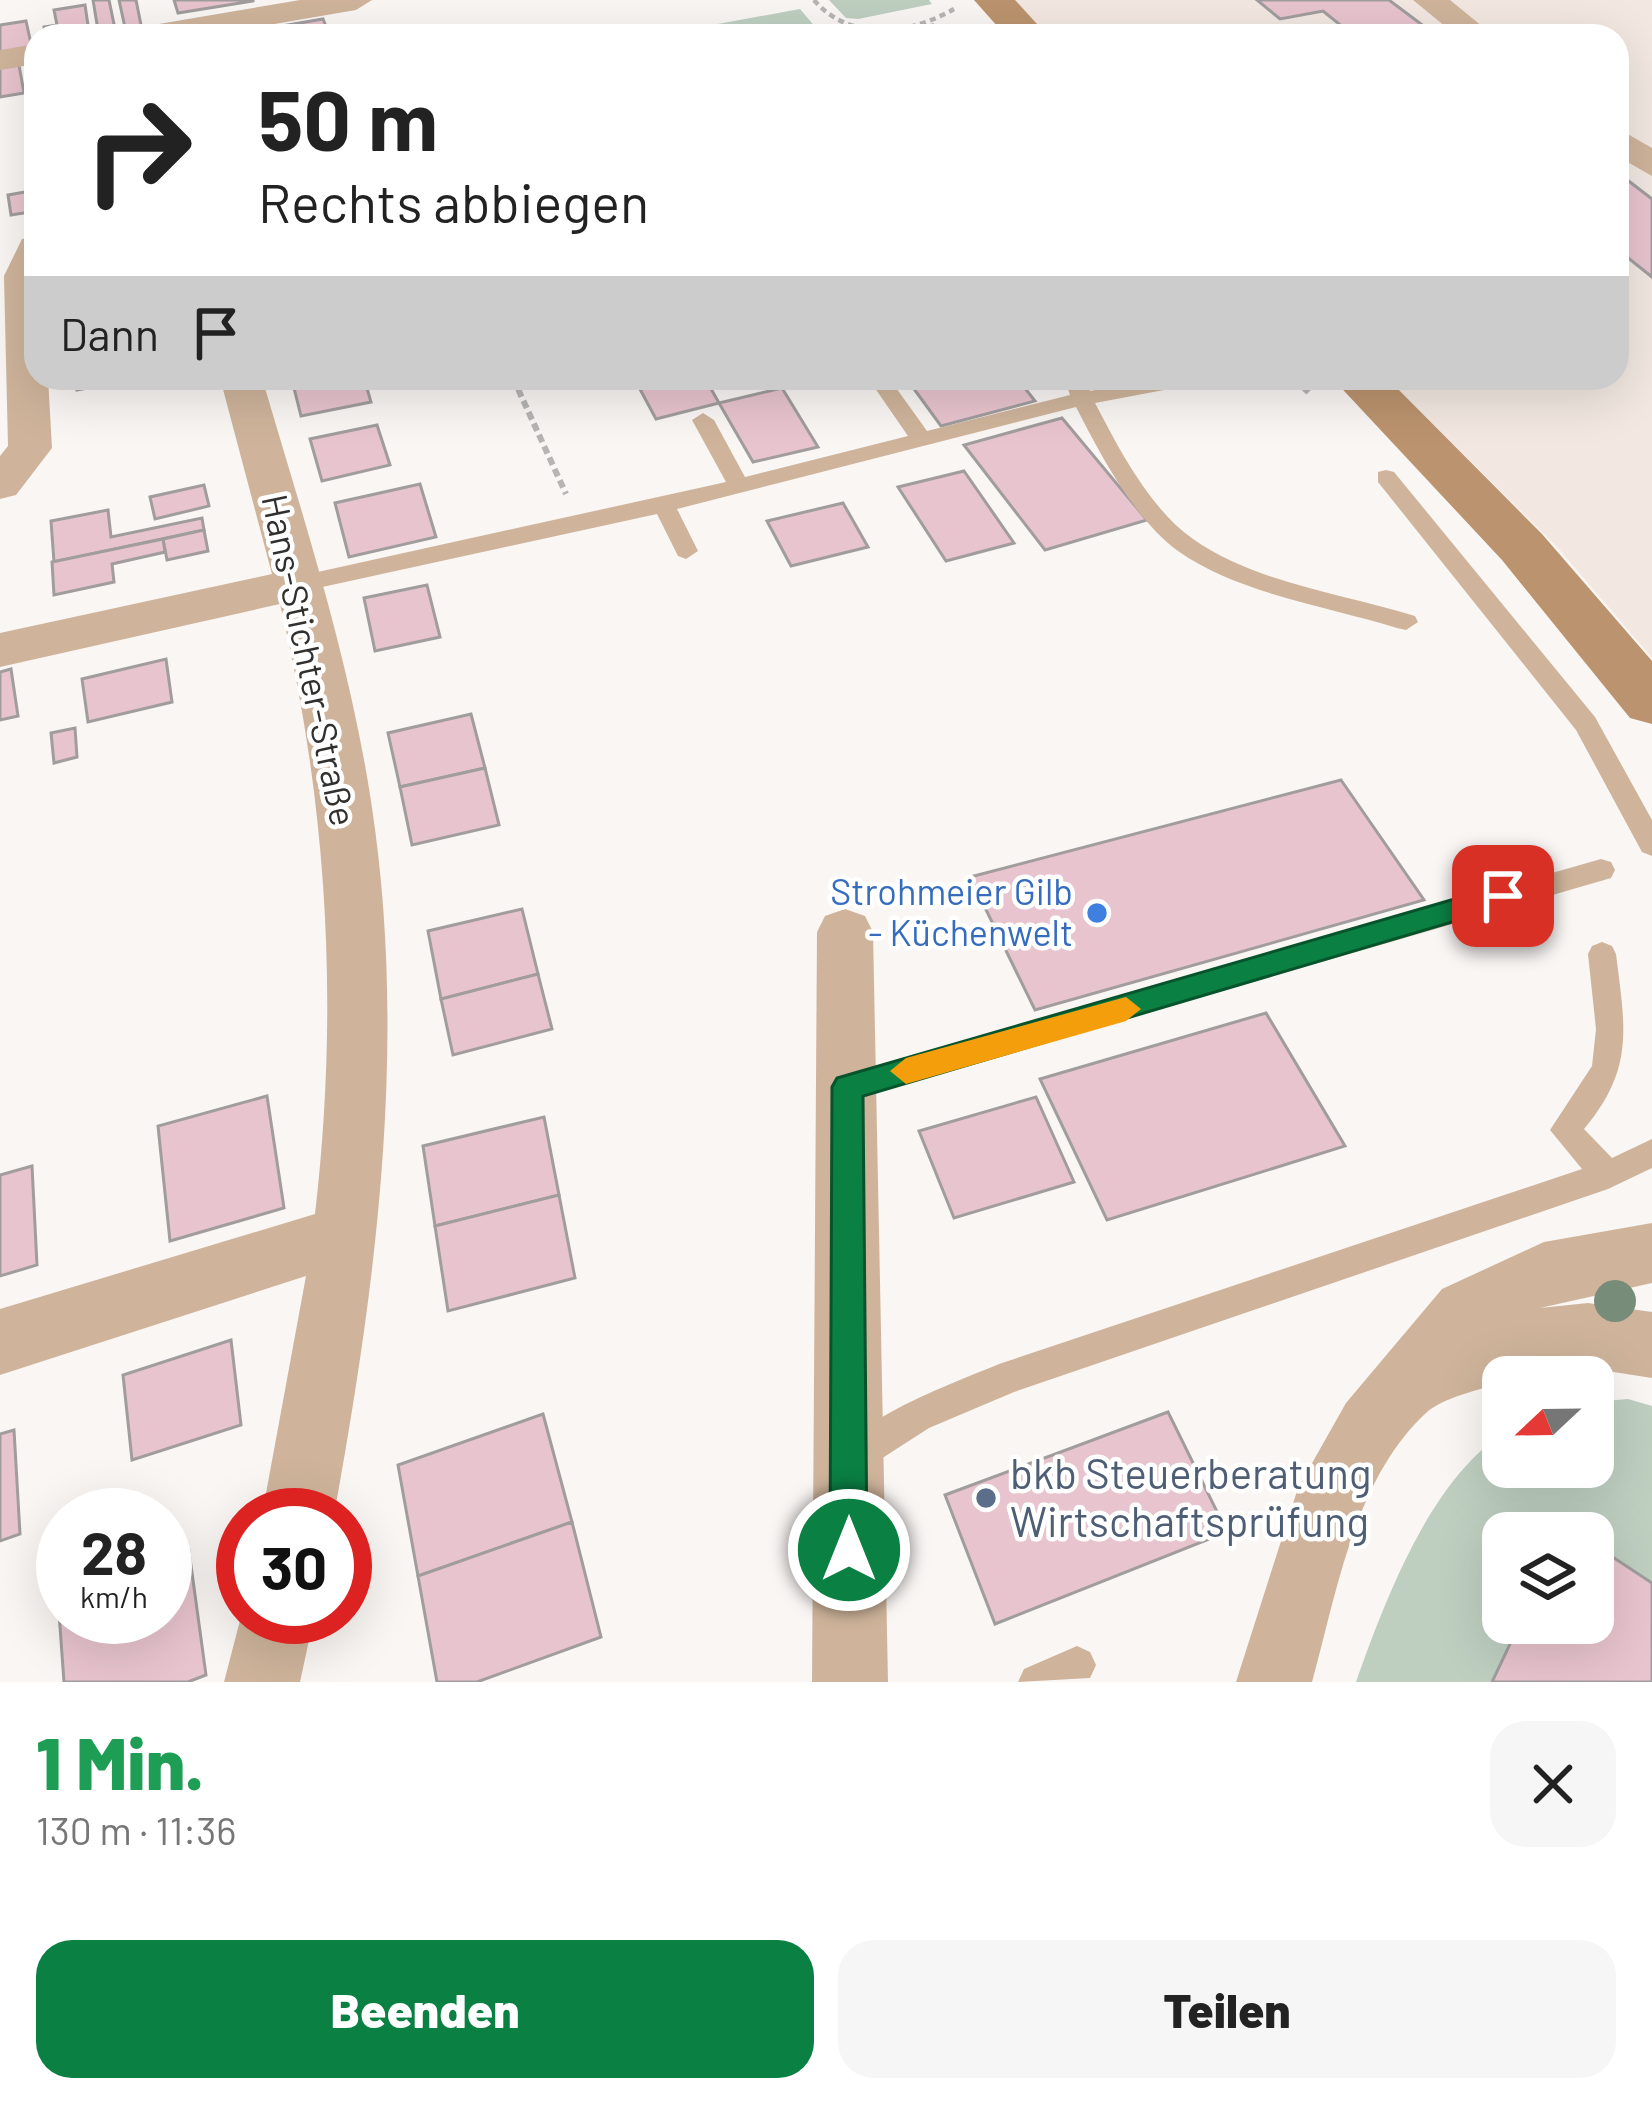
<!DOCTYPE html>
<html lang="de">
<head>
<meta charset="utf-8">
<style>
	body { margin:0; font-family:Barlow,sans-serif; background:#f6f6f6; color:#222; height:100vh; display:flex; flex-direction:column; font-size:45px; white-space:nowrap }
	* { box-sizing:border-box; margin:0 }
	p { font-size:39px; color:#767676 }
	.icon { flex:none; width:66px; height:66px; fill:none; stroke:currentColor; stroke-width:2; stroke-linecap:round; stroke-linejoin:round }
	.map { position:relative; height:1682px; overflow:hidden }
	.side { display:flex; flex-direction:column; background:#fff; flex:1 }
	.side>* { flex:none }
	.hud { position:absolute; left:24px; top:24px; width:1605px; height:366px; border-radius:36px; box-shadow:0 12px 48px #0002; background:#fff; color:#222; overflow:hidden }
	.needle { width:78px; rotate:248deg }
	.controls { position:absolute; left:1482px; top:1356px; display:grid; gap:24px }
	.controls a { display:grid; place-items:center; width:132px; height:132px; border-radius:24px; background:#fff; box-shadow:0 12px 48px #0002; font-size:60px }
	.speed { position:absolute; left:36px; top:1488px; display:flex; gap:24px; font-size:60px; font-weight:700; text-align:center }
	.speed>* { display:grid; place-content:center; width:156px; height:156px; border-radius:50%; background:#fff; box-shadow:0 12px 48px #0002; line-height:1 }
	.speed small { font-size:30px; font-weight:400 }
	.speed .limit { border:18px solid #d22; background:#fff; color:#111 }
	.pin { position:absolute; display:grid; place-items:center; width:102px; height:102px; color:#fff; margin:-51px; border-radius:24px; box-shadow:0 6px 18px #0006 }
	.me { position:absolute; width:132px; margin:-66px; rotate:0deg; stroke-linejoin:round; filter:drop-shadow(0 0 9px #0008) }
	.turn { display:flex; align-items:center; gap:42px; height:252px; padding:0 36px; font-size:54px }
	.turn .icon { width:156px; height:156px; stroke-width:2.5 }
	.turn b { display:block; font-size:84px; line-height:102px }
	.then { display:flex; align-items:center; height:114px; padding:0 36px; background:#0003; gap:24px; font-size:45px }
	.round { display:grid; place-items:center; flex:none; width:126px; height:126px; border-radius:36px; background:#f6f6f6 }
	.summary { display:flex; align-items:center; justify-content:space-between; height:204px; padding:0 36px }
	h1 { font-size:72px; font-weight:800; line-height:90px; color:#1e9e55 }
	.cta { display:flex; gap:24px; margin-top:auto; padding:24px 36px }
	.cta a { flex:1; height:138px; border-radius:36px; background:#0b8043; color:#fff; font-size:48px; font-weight:800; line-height:138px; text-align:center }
	.cta a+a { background:#f6f6f6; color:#222 }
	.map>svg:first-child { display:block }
</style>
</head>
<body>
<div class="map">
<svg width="1652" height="1682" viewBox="0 0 1652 1682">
	<rect width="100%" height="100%" fill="#f9f6f4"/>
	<polygon fill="#f2e8e1" points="1011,0 1652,0 1652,658 1557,547 1386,378 1617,378 1617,36 1047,36"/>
	<g fill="#becfc0">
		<polygon points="829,0 929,0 932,4 858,19 846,18"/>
		<polygon points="800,9 823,36 652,36"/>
		<path d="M 1628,1399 L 1652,1406 L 1652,1583 L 1593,1544 L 1593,1533 L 1566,1526 L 1562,1533 L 1503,1533 L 1503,1623 L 1520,1623 L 1492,1682 L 1356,1682 C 1384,1603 1430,1480 1503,1434 L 1503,1467 L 1593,1467 L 1593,1402 Z"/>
	</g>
	<g fill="#e8c4ce" stroke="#a19d9e" stroke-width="3">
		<polygon points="93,0 109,0 116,34 99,36"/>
		<polygon points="119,0 136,0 142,30 126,32"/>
		<polygon points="174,0 253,0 253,1 178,13"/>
		<polygon points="1257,0 1389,0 1437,36 1354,36 1323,11 1280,19"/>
		<polygon points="85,5 88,25 72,28 73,36 45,36 44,27 57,25 54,10"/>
		<polygon points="323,19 330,36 285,36 282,26"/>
		<polygon points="26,21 32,48 0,53 0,25"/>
		<polygon points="933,25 944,36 881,36"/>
		<polygon points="19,65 24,93 0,97 0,68"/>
		<polygon points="1617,172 1652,199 1652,277 1617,249"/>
		<polygon points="36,190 36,211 11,215 8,195"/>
		<polygon points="76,378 132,378 133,380 77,390"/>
		<polygon points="364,378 371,402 301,416 292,380"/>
		<polygon points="634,378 705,378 719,403 656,419"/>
		<polygon points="906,378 1017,378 1035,401 941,426"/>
		<polygon points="782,388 818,447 753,462 719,403"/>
		<polygon points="1062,418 1147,520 1045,550 964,445"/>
		<polygon points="377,425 390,465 322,481 310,439"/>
		<polygon points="964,471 1014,543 946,561 898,487"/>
		<polygon points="420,484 436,537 349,557 335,503"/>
		<polygon points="204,485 209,506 155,519 150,497"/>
		<polygon points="843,503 868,547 791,566 767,521"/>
		<polygon points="108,510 111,537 202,518 204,530 54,562 51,521"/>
		<polygon points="204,530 208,551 167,560 163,539"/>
		<polygon points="163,539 165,552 112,564 114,582 54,595 52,562"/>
		<polygon points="427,585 440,637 375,651 364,598"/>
		<polygon points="166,659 172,702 88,722 82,679"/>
		<polygon points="11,669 18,716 0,720 0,672"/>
		<polygon points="471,714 485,768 400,787 388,733"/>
		<polygon points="75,728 77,757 54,763 51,733"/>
		<polygon points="485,768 499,825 412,845 400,787"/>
		<polygon points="1341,780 1424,900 1035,1010 970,877"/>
		<polygon points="522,909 538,974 441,999 428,931"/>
		<polygon points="538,974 552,1029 453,1055 441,999"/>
		<polygon points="1266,1013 1345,1146 1107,1220 1040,1079"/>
		<polygon points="267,1096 284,1208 170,1241 158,1126"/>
		<polygon points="1036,1097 1074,1182 954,1218 919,1131"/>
		<polygon points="544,1117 559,1195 435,1226 423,1146"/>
		<polygon points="32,1166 37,1265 0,1276 0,1175"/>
		<polygon points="559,1195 575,1278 448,1311 435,1226"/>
		<polygon points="231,1340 241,1425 132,1460 123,1375"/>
		<polygon points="1168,1412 1227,1532 995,1624 945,1495"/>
		<polygon points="543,1414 572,1522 418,1576 398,1465"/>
		<polygon points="14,1430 20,1534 0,1541 0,1434"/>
		<polygon points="572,1522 601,1637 477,1682 437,1682 418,1576"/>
		<polygon points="1593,1544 1652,1583 1652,1682 1492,1682 1520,1623 1593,1623"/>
		<polygon points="189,1551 206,1675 188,1682 64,1682 58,1599 63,1597 63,1617 165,1617 165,1560"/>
	</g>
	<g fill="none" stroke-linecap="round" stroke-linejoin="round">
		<path stroke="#b7b5b3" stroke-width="4.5" stroke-dasharray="6 4.5" stroke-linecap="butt" d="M 814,0 C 850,42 909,35 954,9"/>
		<g stroke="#b7b5b3" stroke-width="6" stroke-dasharray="8 4.5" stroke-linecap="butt">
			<polyline points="513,378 566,494"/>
			<polyline points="1294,378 1310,394"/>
		</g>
		<g fill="#cfb49b" fill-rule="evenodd">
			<path d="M 868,378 L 889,378 L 927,431 L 1070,395 L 1064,378 L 1084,378 L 1090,391 L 1161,378 L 1206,378 L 1196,384 L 1095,403 C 1119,449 1150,509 1193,539 C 1255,583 1344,594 1415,616 L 1418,622 L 1406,630 L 1397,628 C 1327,606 1239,594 1178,551 C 1134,519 1100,454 1076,407 L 677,509 L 698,551 L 686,559 L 678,556 L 657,514 L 295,593 L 283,585 L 295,577 L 726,482 L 692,420 L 703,413 L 714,420 L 745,477 L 908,436 Z"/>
			<polygon points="1386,470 1394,472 1595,717 1652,820 1652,856 1642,852 1576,730 1378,482 1378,472"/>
			<polygon points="1601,859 1611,862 1615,870 1611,878 847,1100 836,1096 832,1087 836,1078 847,1074"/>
			<path d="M 1602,942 L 1612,946 L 1616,954 C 1625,1027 1635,1068 1584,1129 L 1612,1158 L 1652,1139 L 1652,1168 L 1608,1189 L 1014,1392 L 929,1428 L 856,1475 L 844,1469 L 838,1457 C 855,1418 959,1381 999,1364 L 1582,1169 L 1550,1130 L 1592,1066 L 1596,1029 L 1588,954 L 1592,946 Z"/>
			<polygon points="1077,1646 1090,1652 1096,1665 1090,1678 1018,1682 1024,1669"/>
		</g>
		<g fill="#cfb49b" fill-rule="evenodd">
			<polygon points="300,0 372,0 356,10 204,36 131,36 147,26"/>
			<polygon points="1413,0 1450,0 1494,36 1457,36"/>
			<polygon points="36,44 36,64 0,70 0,50"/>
			<polygon points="1617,128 1652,148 1652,176 1617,156"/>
			<polygon points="36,236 36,378 48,378 52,448 16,495 0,499 0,456 8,446 4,276 22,239"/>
			<path d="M 220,378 L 262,378 C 303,517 349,657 371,801 C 408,1040 377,1279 334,1515 L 262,1515 L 306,1276 L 0,1375 L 0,1309 L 315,1214 C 339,1007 328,807 280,604 L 0,667 L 0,633 L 272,574 Z"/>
			<polygon points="845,909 865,916 873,932 888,1682 812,1682 817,932 825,916"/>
			<path d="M 1652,1223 L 1652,1283 L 1540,1308 L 1588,1303 L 1652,1312 L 1652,1378 L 1588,1368 L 1503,1377 L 1503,1382 C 1481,1390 1443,1397 1426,1413 C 1354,1480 1337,1592 1312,1682 L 1236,1682 L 1298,1488 L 1346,1403 L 1442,1289 L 1544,1242 Z"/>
			<polygon points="243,1609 243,1617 314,1617 300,1682 224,1682"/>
		</g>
		<g fill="#bb936e" fill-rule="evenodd">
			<polygon points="974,0 1015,0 1048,36 1006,36"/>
			<polygon points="1332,378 1387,378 1542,534 1652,661 1652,724 1630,718 1502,560"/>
		</g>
	</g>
	<circle fill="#778c79" cx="1615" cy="1301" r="21"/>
	<polygon fill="#0b8043" stroke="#07532c" stroke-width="3" points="1503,885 1517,896 1513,904 863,1096 867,1550 862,1563 849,1569 836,1563 830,1550 832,1087 837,1078"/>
	<polygon fill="#f59e0b" points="1126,997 1141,1009 1126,1021 906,1084 890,1071 906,1058"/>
	<circle fill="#3f7fe0" stroke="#fff" stroke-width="4.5" cx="1097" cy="913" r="12"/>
	<circle fill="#5c6f8a" stroke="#fff" stroke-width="4.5" cx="986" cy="1498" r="12"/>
	<g text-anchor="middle" stroke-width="9" stroke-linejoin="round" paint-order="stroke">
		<g font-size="36" fill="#31302f" stroke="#fff">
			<text transform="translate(309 660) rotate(78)" y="13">Hans-Stichter-Straße</text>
		</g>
		<g font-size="36" fill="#366cbe" stroke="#fff" text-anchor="end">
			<text x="1073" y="905">Strohmeier Gilb<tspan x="1073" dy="41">- Küchenwelt</tspan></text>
		</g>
		<g font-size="42" fill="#4e5e75" stroke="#fff" text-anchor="start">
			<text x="1010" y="1489">bkb Steuerberatung<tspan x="1010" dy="48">Wirtschaftsprüfung</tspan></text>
		</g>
	</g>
</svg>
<div class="controls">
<a><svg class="needle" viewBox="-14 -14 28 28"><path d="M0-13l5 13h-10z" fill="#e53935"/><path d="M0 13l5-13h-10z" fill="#767676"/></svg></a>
<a><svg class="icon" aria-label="layers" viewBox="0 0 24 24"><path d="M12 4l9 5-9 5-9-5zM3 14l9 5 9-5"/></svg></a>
</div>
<div class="speed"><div>28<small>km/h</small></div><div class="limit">30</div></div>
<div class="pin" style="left:1503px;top:896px;background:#d93025"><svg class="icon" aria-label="arrive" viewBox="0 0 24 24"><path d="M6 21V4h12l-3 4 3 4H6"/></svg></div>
<svg class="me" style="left:849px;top:1550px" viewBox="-20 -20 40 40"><circle r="17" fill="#0b8043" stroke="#fff" stroke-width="3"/><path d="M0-11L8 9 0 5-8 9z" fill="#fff"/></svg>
<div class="hud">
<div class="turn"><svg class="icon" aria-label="right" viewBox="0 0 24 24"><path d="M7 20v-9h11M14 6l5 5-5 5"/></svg><div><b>50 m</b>Rechts abbiegen</div></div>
<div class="then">Dann<svg class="icon" aria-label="arrive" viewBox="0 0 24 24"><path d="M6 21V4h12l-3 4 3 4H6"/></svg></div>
</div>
</div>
<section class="side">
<div class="summary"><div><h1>1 Min.</h1><p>130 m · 11:36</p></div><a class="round"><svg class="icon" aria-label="close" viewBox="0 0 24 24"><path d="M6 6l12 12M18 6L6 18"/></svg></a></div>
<div class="cta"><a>Beenden</a><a>Teilen</a></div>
</section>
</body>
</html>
